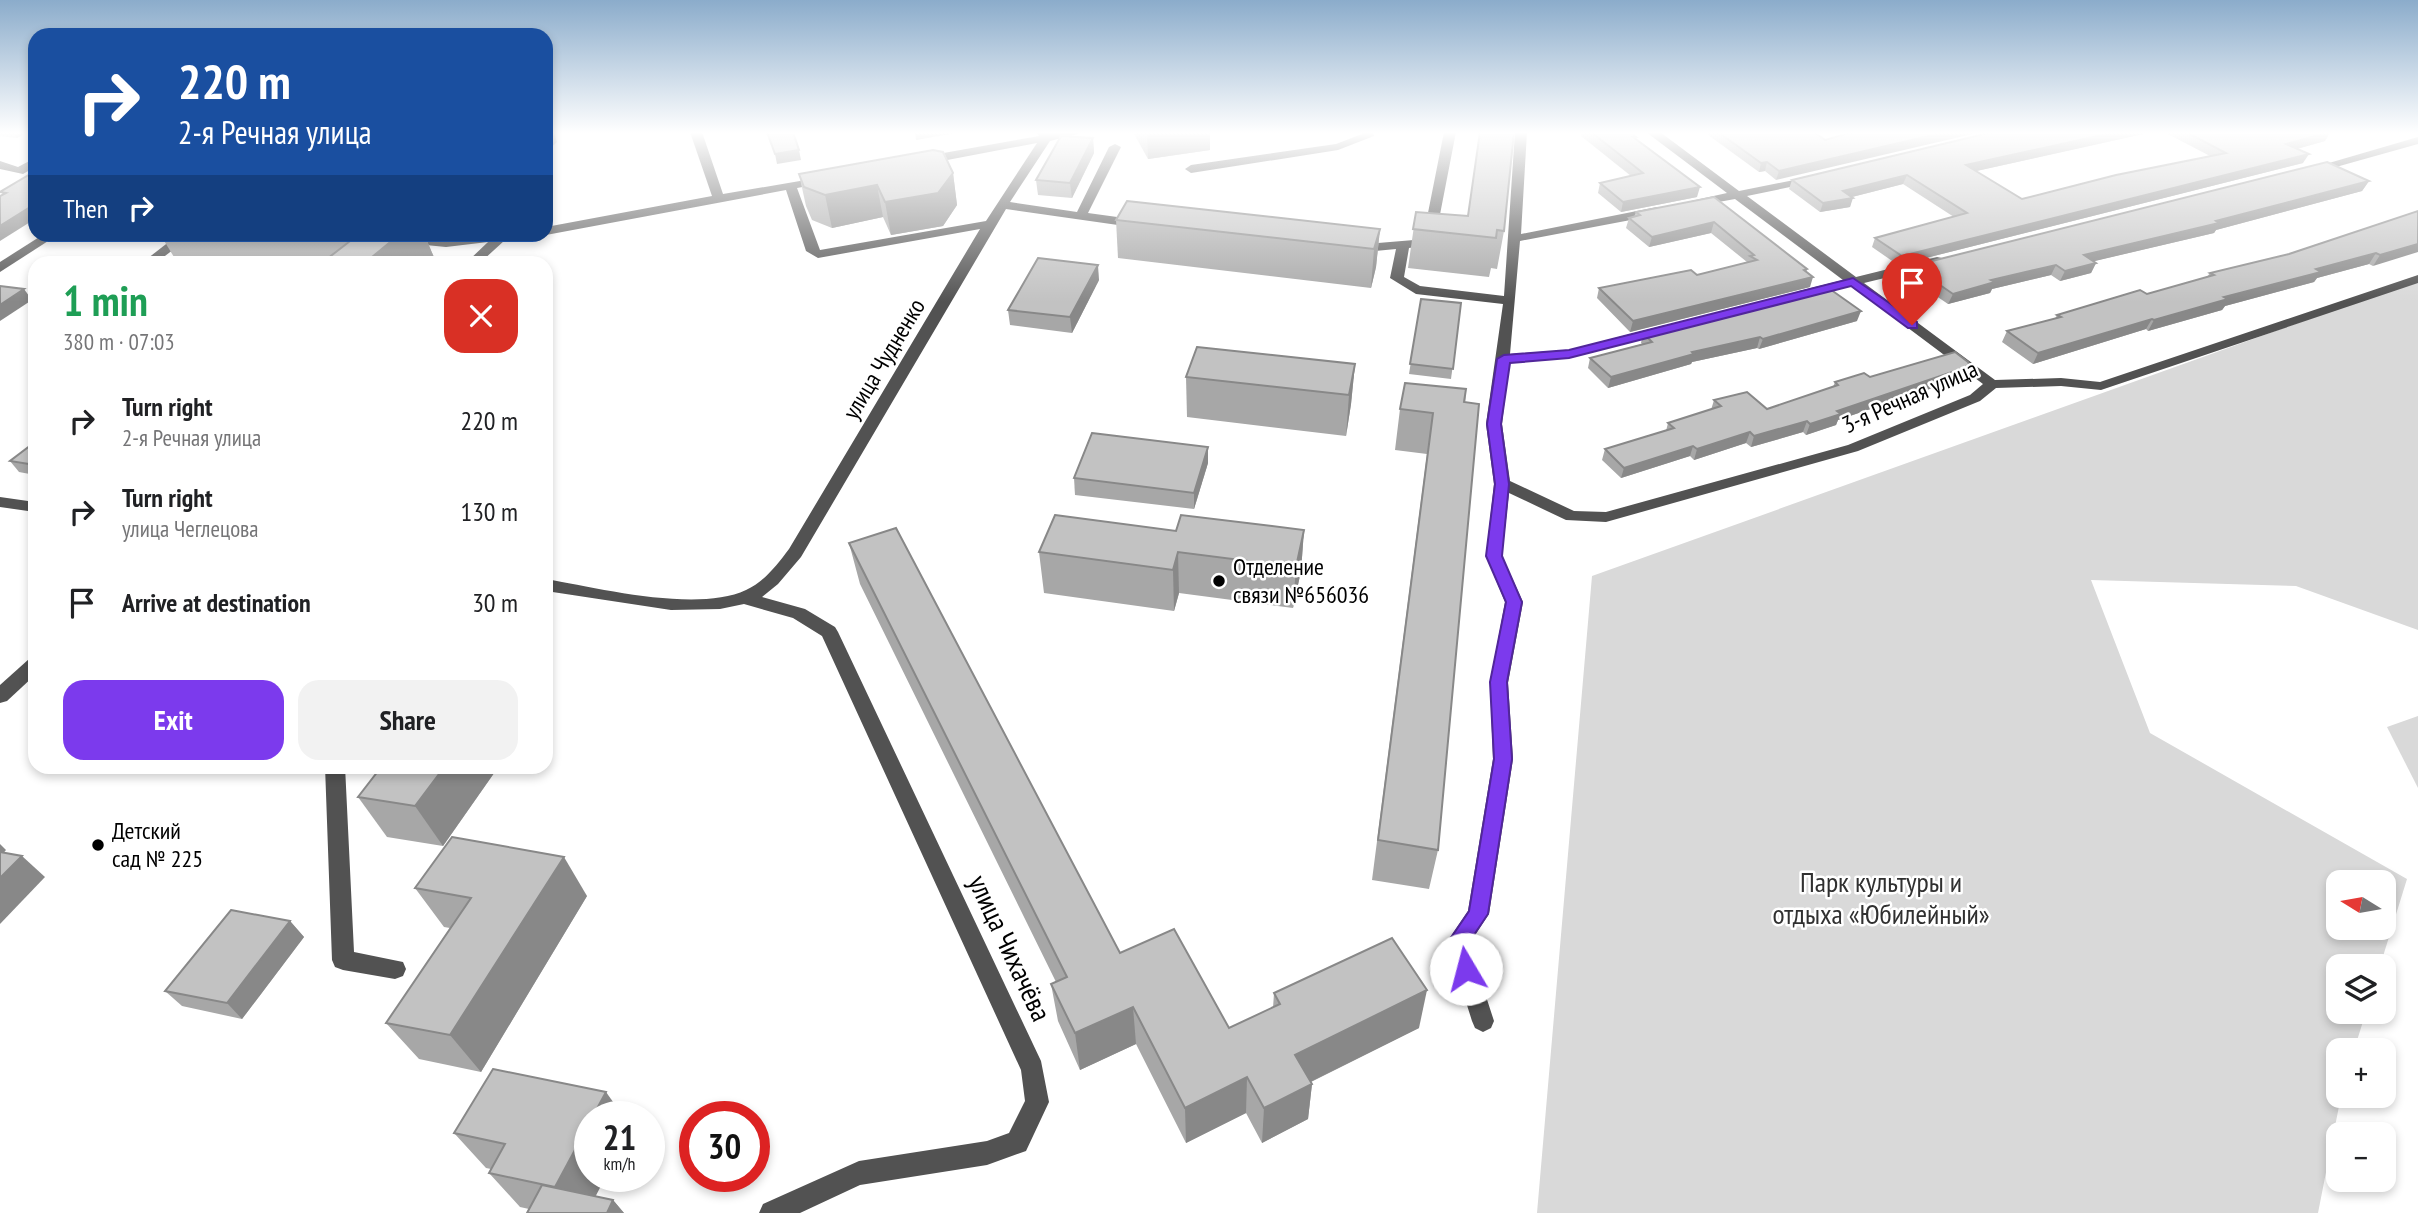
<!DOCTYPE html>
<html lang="en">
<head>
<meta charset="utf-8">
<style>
	body { margin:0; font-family:"PT Sans Narrow",sans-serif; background:#f2f2f2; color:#202124; height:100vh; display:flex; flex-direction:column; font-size:26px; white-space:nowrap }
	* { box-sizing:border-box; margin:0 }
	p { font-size:23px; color:#757577 }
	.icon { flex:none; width:38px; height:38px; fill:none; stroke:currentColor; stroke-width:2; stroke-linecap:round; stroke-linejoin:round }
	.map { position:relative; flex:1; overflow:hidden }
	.sheet { position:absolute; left:28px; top:256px; width:525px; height:518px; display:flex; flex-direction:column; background:#fff; border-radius:21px; box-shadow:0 4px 10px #0003 }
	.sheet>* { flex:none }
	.guide { position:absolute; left:28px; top:28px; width:525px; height:214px; border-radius:21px; box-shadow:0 4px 10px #0003; background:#1a4fa0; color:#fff; overflow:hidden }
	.needle { width:46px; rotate:281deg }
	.controls { position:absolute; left:2326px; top:870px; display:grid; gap:14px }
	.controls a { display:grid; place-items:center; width:70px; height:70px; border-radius:14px; background:#fff; box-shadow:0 4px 10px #0003; font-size:35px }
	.speed { position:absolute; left:574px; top:1101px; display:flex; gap:14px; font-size:35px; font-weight:700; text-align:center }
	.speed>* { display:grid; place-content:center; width:91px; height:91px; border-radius:50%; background:#fff; box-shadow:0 4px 10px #0003; line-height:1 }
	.speed small { font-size:18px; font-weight:400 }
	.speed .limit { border:10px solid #d22; background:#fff; color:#111 }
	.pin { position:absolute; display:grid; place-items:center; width:60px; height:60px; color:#fff; margin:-72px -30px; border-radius:50% 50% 50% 0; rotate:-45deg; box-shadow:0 0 7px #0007 }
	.pin .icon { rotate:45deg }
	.me { position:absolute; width:77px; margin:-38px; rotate:352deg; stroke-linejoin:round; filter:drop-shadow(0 0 5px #0008) }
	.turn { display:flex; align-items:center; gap:24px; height:147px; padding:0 35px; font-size:32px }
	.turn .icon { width:91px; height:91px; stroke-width:2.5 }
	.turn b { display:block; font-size:49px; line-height:60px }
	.then { display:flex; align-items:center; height:66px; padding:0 35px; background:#0003; gap:14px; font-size:26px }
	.round { display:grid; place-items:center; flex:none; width:74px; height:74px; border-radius:21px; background:#f2f2f2 }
	.summary { display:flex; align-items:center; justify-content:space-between; height:119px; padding:0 35px }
	h1 { font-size:42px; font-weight:600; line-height:52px; color:#1e9e55 }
	.cta { display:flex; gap:14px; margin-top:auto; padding:14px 35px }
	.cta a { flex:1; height:80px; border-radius:21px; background:#7c3aed; color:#fff; font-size:28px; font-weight:600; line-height:80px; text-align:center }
	.cta a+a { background:#f2f2f2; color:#202124 }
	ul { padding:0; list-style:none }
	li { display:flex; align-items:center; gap:21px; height:91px; padding:0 35px }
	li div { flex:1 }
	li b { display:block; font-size:26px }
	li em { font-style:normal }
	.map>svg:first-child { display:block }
</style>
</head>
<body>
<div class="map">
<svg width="2418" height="1213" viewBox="0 0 2418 1213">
	<rect width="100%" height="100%" fill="#fff"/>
	<g fill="#d9d9d9" fill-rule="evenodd">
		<path d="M 2418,280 L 2418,630 L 2296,586 L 2091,580 L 2150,733 L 2407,879 L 2380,966 L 2338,966 L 2338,1012 L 2366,1012 L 2354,1050 L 2338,1050 L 2338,1096 L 2341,1096 L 2318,1213 L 1537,1213 L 1592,576 ZM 2338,882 L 2384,882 L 2384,928 L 2338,928 Z"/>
		<polygon points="2418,716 2418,788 2387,727"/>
	</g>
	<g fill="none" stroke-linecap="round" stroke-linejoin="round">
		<g fill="#525252" fill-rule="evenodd">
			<path d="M 690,132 L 702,132 L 723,194 L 829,176 L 829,182 L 797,188 L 820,250 L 986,221 L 1037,143 L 921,165 L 915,161 L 921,157 L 1039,136 L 1036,132 L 1085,132 L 1050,141 L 1010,202 L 1077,212 L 1109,147 L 1115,144 L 1121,147 L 1088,213 L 1139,220 L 1145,224 L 1139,228 L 1006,209 L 801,557 L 778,584 L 762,597 L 805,609 L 835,627 L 838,632 L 1041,1061 L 1049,1102 L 1026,1151 L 987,1165 L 860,1185 L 800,1213 L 759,1213 L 763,1204 L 859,1161 L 987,1141 L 1009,1133 L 1025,1101 L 1021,1070 L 822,636 L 793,618 L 744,604 L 720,609 L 671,610 L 546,591 L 546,579 C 598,588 697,613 746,590 C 764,582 777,565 789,549 L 980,229 L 818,258 L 806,251 L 786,190 L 546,235 L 545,234 L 546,227 L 712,196 Z"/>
			<polygon points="1361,132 1373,132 1374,136 1338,150 1191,173 1185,169 1191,165 1336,144 1362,134"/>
			<polygon points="1444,132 1456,132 1436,235 1423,246 1409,248 1404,277 1420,286 1504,296 1515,132 1527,132 1521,234 1657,207 1663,211 1657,215 1520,241 1510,354 1569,350 1665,325 1672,329 1670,332 1569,358 1509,363 1502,424 1510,481 1574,511 1606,512 1848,445 1970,395 1983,384 1852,286 1804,298 1799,297 1799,291 1843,280 1735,199 1691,207 1691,201 1727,193 1646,132 1660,132 1739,191 1819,175 1819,181 1747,196 1856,277 1937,257 1942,258 1942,264 1864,283 1995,380 2061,378 2100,382 2418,275 2418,283 2101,390 2061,386 1996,388 1980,401 1858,451 1606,522 1566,520 1509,493 1502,556 1523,602 1508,683 1513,759 1489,914 1469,944 1494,1021 1491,1028 1483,1032 1475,1028 1472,1021 1447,942 1468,911 1493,759 1490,683 1505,602 1486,556 1494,484 1486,424 1503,304 1416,294 1390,278 1396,249 1354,253 1348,249 1354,245 1414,240 1424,233"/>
			<polygon points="2418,137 2418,144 2311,174 2305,170"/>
			<polygon points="35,158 35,167 23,174 0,169 0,161 18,167"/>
			<polygon points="44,234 59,234 0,272 0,262"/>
			<polygon points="179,234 194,234 157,262 143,262"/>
			<polygon points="349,234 399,234 446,239 487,234 531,234 505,240 481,262 467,262 488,242 446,247 355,238"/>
			<polygon points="0,497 35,502 35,512 0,507"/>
			<polygon points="35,657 35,675 7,701 0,703 0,685 29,659"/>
			<polygon points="325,766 345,766 354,952 403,962 406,969 403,976 395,979 343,970 335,967 332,960"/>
		</g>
	</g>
	<g fill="#a7a7a7">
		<polygon points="0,132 27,132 17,138 0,136"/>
		<polygon points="1133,132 1210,132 1210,150 1148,159"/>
		<polygon points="1582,132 1630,132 1636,137 1635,139 1697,197 1621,212 1598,193 1600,183 1631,176 1581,136"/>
		<polygon points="1704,132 1814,132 1776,180 1765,171 1759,172"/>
		<polygon points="2152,132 1976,171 2022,199 2210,156 2164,132 2330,132 2325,141 2297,149 2303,163 1898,265 1872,247 1875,238 1954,217 1903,184 1852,197 1850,207 1820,212 1789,189 1792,180"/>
		<polygon points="1093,138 1094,153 1072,198 1038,195 1036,180"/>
		<polygon points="953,173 957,205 943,226 891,235 883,217 832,228 812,220 806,206 799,174"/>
		<polygon points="2369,181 2362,191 2216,230 2214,233 2094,261 2096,263 2091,273 2060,281 2051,275 1992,289 1990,293 1948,304 1923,287 1924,284 1912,275 1916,265"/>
		<polygon points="1714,197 1806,271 1810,287 1630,332 1597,298 1599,288 1697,275 1747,262 1711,233 1649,247 1626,228 1629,218 1634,217 1636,212"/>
		<polygon points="2418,211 2373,266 2369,264 2317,278 2314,282 2225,306 2222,310 2148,331 2146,329 2033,364 2002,342 2007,331 2055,319 2057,315 2147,294 2207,277 2210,273 2289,254"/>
		<polygon points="1416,212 1504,231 1497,269 1491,268 1489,277 1408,268"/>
		<polygon points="1116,220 1380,229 1376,267 1371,288 1118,258"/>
		<polygon points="160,234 424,234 436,262 177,262"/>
		<polygon points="1099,280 1072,333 1010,325 1008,310"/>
		<polygon points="1421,299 1461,303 1451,379 1409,374"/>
		<polygon points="1857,321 1759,349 1757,348 1692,362 1691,364 1608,388 1588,368 1590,358 1642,344 1641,343 1643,333"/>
		<polygon points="1355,364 1351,404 1346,436 1187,417 1186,377"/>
		<polygon points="1870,377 1965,377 1838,420 1836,425 1806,435 1803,432 1751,447 1746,443 1694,460 1690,456 1621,478 1602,460 1605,449 1666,431 1668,423 1711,410 1714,400 1767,409 1833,387 1835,382"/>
		<polygon points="1466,389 1438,850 1429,889 1372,880 1427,454 1395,450 1400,409"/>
		<polygon points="35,442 35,475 19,472 10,461"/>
		<polygon points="1208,447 1208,463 1194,509 1075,495 1074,478"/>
		<polygon points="1304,530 1301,571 1293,608 1179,593 1174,611 1044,593 1039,552 1176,531"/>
		<polygon points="849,543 1120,953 1229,1028 1273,1008 1274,993 1419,1028 1311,1082 1312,1084 1308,1119 1262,1143 1246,1113 1186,1143 1136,1044 1080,1070 1058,1021 1051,984 1056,982 860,584"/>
		<polygon points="382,766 499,766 443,846 387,837 358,797"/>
		<polygon points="415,888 587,896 481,1072 419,1059 386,1023 450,928 444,927"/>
		<polygon points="290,921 304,937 242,1019 182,1006 165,991"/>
		<polygon points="493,1069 606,1176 595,1196 613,1200 624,1213 527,1213 529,1209 520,1207 489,1173 491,1169 486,1168 454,1133"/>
	</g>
	<g fill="#888">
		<polygon points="14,132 27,132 17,138"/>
		<polygon points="550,132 554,132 557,142 546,152 546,136"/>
		<polygon points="915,132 955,132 956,133 916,140"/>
		<polygon points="1147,132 1210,132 1210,150 1148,159"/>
		<polygon points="1946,132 1981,132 1776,180 1779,171"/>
		<polygon points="2116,132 2152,132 1963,174 1966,165"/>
		<polygon points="2330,132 2325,141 2281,153 2286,144"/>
		<polygon points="1093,138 1094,153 1072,198 1070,183"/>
		<polygon points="799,150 801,160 777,164 775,154"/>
		<polygon points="2309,154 2303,163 1898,265 1902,256"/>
		<polygon points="1767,162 1765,171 1759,172 1761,163"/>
		<polygon points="953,173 957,205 943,226 891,235 885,202"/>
		<polygon points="1907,175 1903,184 1840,200 1843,191"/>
		<polygon points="2369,181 2362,191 2216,230 2214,233 2078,265 2084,255"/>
		<polygon points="877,185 883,217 832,228 825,195"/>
		<polygon points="1700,187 1697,197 1621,212 1623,202"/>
		<polygon points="1853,198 1850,207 1820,212 1823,203"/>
		<polygon points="35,204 35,219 0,241 0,226"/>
		<polygon points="1714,222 1711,233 1649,247 1652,237"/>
		<polygon points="1380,229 1376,267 1371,288 1374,249"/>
		<polygon points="400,234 424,234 436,262 366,262"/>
		<polygon points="2418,244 2418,252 2373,266 2380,255"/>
		<polygon points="2376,253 2369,264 2317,278 2314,282 2225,306 2222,310 2148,331 2154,320 2224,297 2316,269"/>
		<polygon points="2096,263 2091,273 2060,281 2065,271"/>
		<polygon points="1098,265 1099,280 1072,333 1070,317"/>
		<polygon points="2056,265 2051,275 1992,289 1990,293 1948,304 1953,294 1991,280"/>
		<polygon points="1807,269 1804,279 1813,277 1810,287 1630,332 1633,321"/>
		<polygon points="24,289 32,300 0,321 0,305"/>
		<polygon points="1861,311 1857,321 1759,349 1763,339"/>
		<polygon points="2152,319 2146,329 2033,364 2038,353"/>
		<polygon points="1760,337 1757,348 1692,362 1691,364 1608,388 1611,377 1692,352"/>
		<polygon points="1355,364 1351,404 1346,436 1349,395"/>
		<polygon points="1970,366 1965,377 1838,420 1836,425 1806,435 1810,424 1837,411"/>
		<polygon points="1807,421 1803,432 1751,447 1754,436"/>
		<polygon points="1750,432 1746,443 1694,460 1697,449"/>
		<polygon points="1693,446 1690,456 1621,478 1624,468"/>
		<polygon points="1208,447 1208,463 1194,509 1194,493"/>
		<polygon points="1304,530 1301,571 1293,608 1296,567"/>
		<polygon points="1178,552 1179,593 1174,611 1173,570"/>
		<polygon points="445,766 499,766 443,846 415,806"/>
		<polygon points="0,844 6,850 0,857"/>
		<polygon points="22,856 45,877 0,924 0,878"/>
		<polygon points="564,857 587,896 481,1072 450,1035"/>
		<polygon points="290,921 304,937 242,1019 227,1003"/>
		<polygon points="1427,990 1419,1028 1292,1091 1295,1055"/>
		<polygon points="1133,1007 1136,1044 1080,1070 1075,1033"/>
		<polygon points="1247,1077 1246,1113 1186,1143 1185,1108"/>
		<polygon points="1312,1084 1308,1119 1262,1143 1264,1108"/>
		<polygon points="606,1092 623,1116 593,1116"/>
		<polygon points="590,1122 590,1176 606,1176 587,1213 555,1187"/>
		<polygon points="613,1200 624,1213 607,1213"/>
	</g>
	<g fill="#c2c2c2" stroke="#888" stroke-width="2">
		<polygon points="767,132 793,132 799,150 775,154"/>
		<polygon points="1480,132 1514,132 1504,231 1497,230 1496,238 1413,229 1416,212 1468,216"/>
		<polygon points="1591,132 1630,132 1636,137 1633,137 1700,187 1623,202 1600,183 1643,173"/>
		<polygon points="1718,132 1814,132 1825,140 1853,132 1946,132 1779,171 1767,162 1761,163"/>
		<polygon points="1993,132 2116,132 1966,165 2022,199 2116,175 2226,153 2186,132 2330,132 2286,144 2309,154 1902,256 1875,238 1967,213 1907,175 1843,191 1853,198 1823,203 1792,180"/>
		<polygon points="1061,136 1093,138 1070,183 1036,180"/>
		<polygon points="933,150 943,152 953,173 938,193 885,202 877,185 825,195 804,187 799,174"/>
		<polygon points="2327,162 2369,181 2216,221 2219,223 2084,255 2096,263 2065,271 2056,265 1991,280 1995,282 1953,294 1927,276 1931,275 1916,265"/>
		<polygon points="32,173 35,173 35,204 0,226 0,196 6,193 0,192"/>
		<polygon points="1714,197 1807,269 1804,270 1813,277 1633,321 1599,288 1691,270 1697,275 1757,260 1750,256 1754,255 1714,222 1652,237 1629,218 1640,215 1636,212"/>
		<polygon points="1127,201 1380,229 1374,249 1116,220"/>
		<polygon points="2418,211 2418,244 2380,255 2376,253 2316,269 2321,272 2224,297 2228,299 2154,320 2152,319 2038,353 2007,331 2061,317 2057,315 2140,290 2147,294 2214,275 2210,273 2289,254"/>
		<polygon points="324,234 400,234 366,262 323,262 354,238"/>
		<polygon points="1038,258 1098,265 1070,317 1008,310"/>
		<polygon points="0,286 24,289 0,305"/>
		<polygon points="1827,287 1861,311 1763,339 1760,337 1692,352 1694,354 1611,377 1590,358 1652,342 1643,333"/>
		<polygon points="1421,299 1461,303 1453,369 1410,364"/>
		<polygon points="1197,347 1355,364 1349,395 1186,377"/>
		<polygon points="1955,352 1968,362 1970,366 1837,411 1841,414 1810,424 1807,421 1754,436 1750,432 1697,449 1693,446 1624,468 1605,449 1674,428 1668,423 1721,406 1714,400 1747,392 1767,409 1838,385 1835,382 1864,373 1870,377"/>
		<polygon points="1405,383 1466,389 1464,402 1479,404 1438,850 1378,840 1433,413 1400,409"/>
		<polygon points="1092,433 1208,447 1194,493 1074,478"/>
		<polygon points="35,442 35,465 10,461"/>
		<polygon points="1055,515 1176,531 1181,515 1304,530 1296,567 1178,552 1173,570 1039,552"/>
		<polygon points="896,528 1120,953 1174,929 1229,1028 1280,1004 1274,993 1392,938 1427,990 1295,1055 1312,1084 1264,1108 1247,1077 1185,1108 1133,1007 1075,1033 1051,984 1067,977 849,543"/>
		<polygon points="382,766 445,766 415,806 358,797"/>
		<polygon points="452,837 564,857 450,1035 386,1023 471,898 415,888"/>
		<polygon points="0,852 22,856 0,878"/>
		<polygon points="231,910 290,921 227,1003 165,991"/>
		<polygon points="493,1069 606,1092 593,1116 590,1116 590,1122 555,1187 489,1173 505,1144 454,1133"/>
		<polygon points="542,1185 613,1200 607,1213 527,1213"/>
	</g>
	<linearGradient id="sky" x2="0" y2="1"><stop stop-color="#8baccb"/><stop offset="0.44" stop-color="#fff"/><stop offset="1" stop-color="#fff" stop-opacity="0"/></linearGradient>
	<rect width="2418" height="302" fill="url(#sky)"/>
	<polygon fill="#7c3aed" stroke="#51269a" stroke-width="2" points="1853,278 1917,322 1917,328 1908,328 1851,286 1569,358 1510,363 1501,424 1509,484 1502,556 1522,602 1507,682 1512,759 1488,914 1468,944 1476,969 1473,975 1466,978 1459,975 1448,942 1469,911 1494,759 1490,682 1506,602 1486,556 1495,484 1487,424 1497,359 1504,355 1569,350"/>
	<g fill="#000" stroke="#fff" stroke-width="2.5">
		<circle cx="1219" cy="581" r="7"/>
		<circle cx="98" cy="845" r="7"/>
	</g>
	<g text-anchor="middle" stroke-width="5" stroke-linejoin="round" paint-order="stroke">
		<g font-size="24" fill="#000" stroke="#fff">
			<text transform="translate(884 359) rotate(-59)" y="8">улица Чудненко</text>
			<text transform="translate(1910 397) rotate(-24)" y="8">3-я Речная улица</text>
		</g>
		<g font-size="24" fill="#000" stroke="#fff" text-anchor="start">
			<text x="1233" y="575">Отделение<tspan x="1233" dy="28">связи №656036</tspan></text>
			<text x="112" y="839">Детский<tspan x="112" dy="28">сад № 225</tspan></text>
		</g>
		<g font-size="28" fill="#303030" stroke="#fff">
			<text x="1881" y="892">Парк культуры и<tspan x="1881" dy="32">отдыха «Юбилейный»</tspan></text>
		</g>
		<g font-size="28" fill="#000" stroke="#fff">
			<text transform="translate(1010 948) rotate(65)" y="10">улица Чихачёва</text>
		</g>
	</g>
</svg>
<div class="controls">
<a><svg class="needle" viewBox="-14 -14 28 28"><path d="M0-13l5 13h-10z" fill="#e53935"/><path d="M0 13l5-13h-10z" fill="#757577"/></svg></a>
<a><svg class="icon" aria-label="layers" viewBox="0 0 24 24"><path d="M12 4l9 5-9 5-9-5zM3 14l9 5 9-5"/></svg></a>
<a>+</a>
<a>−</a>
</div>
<div class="speed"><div>21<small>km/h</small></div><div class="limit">30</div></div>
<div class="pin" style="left:1912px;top:325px;background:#d93025"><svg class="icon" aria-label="arrive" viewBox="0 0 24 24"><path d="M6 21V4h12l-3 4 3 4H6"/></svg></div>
<svg class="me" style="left:1466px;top:969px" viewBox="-20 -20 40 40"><circle r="19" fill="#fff"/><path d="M0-13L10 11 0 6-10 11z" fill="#7c3aed"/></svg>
<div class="guide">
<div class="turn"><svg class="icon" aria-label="right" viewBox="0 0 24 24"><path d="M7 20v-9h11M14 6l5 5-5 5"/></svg><div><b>220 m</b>2-я Речная улица</div></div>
<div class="then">Then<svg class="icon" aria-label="right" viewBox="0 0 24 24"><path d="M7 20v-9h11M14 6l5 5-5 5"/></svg></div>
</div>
<section class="sheet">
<div class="summary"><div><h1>1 min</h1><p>380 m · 07:03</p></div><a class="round" style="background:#d93025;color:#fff"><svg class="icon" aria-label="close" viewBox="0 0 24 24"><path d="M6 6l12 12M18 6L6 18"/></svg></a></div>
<ul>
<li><svg class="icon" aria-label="right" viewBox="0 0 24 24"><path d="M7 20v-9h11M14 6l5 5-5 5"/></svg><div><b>Turn right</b><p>2-я Речная улица</p></div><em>220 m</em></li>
<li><svg class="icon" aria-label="right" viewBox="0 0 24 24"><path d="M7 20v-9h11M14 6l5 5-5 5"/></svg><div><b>Turn right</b><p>улица Чеглецова</p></div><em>130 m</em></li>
<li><svg class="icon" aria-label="arrive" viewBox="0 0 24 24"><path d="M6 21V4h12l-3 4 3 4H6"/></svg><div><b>Arrive at destination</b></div><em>30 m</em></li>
</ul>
<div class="cta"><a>Exit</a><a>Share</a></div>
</section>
</div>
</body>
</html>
